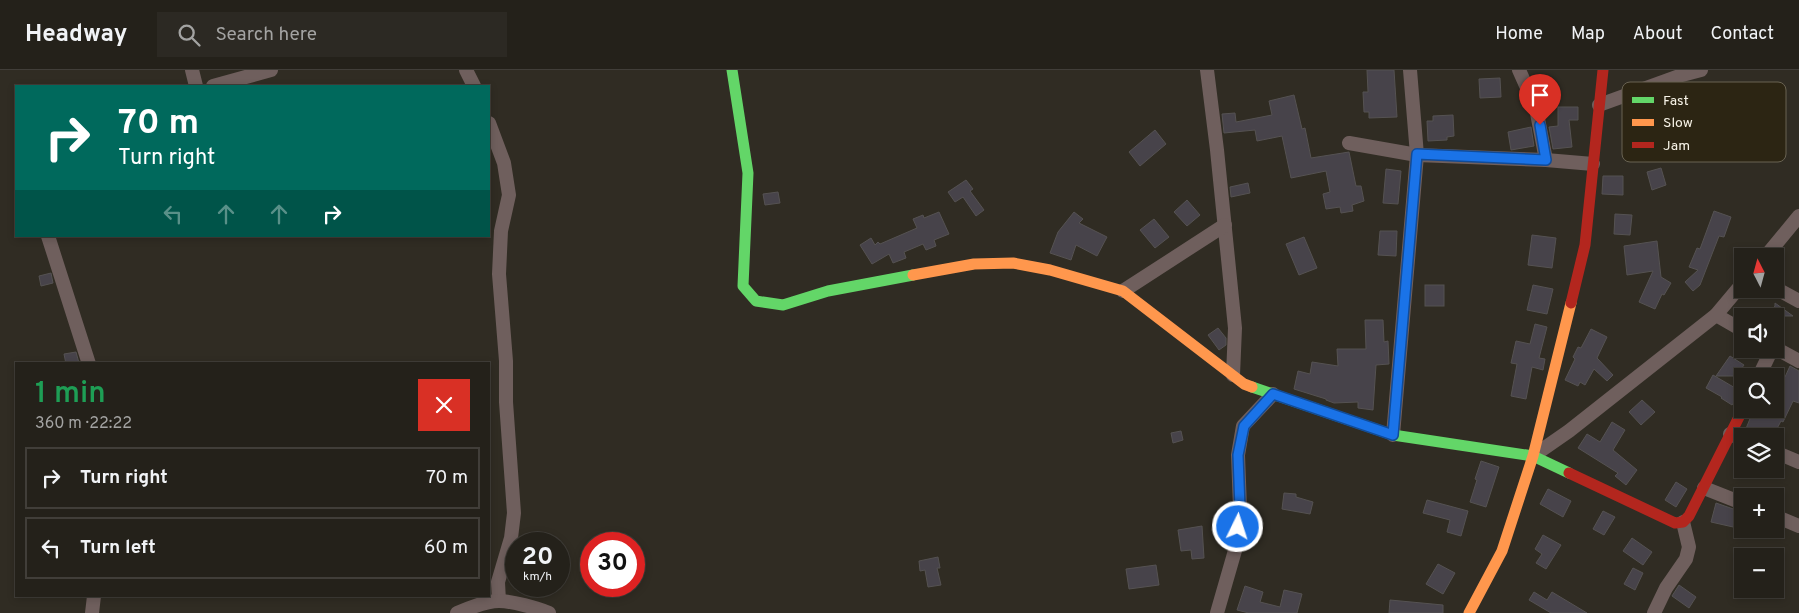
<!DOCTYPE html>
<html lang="en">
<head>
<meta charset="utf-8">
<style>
	body { margin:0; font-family:Overpass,sans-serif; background:#2c2923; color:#f1f3f6; height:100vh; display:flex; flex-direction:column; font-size:19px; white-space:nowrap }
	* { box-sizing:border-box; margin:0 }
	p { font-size:16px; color:#a3a3a2 }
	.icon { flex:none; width:28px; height:28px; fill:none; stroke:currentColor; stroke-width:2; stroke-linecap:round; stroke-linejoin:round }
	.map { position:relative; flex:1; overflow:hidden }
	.sheet { position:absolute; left:15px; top:292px; width:475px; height:235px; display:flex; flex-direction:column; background:#24211a; border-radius:0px; box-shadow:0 2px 8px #0003,0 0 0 1px #413e39 }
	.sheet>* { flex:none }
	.guide { position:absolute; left:15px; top:15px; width:475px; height:152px; border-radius:0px; box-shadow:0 2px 8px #0003,0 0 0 1px #413e39; background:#00695c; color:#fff; overflow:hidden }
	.needle { width:32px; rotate:354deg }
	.fabs { position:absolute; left:1734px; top:178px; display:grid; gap:10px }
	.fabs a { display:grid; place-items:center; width:50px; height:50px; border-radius:0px; background:#24211a; box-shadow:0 2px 8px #0003,0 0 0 1px #413e39; font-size:25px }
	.speed { position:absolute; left:505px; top:462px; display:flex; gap:10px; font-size:25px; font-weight:700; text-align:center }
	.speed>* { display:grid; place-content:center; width:65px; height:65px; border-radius:50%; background:#24211a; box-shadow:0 2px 8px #0003,0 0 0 1px #413e39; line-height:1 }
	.speed small { font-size:12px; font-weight:400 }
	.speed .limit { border:8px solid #d22; background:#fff; color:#111 }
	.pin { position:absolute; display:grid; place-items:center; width:42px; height:42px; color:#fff; margin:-51px -21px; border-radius:50% 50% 50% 0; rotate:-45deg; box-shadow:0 0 5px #0007 }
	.pin .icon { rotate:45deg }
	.me { position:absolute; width:55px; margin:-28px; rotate:4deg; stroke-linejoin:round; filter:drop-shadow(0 0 4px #0008) }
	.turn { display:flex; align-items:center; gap:18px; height:105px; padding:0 20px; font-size:22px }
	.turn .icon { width:65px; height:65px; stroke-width:2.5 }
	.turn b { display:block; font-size:35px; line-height:42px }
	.lanes { display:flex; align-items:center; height:48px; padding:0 20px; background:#0003; justify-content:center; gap:25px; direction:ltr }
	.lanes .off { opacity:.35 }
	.round { display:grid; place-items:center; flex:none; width:52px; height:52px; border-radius:0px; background:#2c2923 }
	.summary { display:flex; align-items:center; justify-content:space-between; height:85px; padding:0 20px }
	h1 { font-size:30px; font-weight:600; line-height:38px; color:#1e9e55 }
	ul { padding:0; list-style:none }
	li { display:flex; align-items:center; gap:15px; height:62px; margin:0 10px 8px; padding:0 10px; border:2px solid #413e39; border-radius:0px }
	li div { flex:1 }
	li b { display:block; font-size:19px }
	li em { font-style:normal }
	header { display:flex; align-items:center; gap:30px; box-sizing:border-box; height:70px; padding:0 25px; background:#24211a; border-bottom:1px solid #413e39 }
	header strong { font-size:24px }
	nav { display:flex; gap:28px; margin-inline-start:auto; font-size:18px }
	.search { width:350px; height:45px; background:#2c2923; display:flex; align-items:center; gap:12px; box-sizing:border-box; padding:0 18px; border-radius:0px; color:#a3a3a2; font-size:19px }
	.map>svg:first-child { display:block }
</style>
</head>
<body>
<header>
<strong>Headway</strong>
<div class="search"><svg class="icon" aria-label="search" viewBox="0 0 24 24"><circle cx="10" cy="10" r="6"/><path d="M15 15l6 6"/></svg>Search here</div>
<nav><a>Home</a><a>Map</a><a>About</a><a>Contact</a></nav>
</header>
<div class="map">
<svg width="1799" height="543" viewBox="0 0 1799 543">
	<rect width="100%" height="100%" fill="#302c23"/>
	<g fill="#47434a" stroke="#555252">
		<polygon points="1367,0 1394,0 1397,47 1369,48 1369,42 1364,42 1363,22 1368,22"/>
		<polygon points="1500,8 1501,27 1480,28 1479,9"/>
		<polygon points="1294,25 1302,59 1305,58 1311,88 1349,82 1356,116 1361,116 1364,131 1352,135 1353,141 1341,143 1340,137 1326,139 1323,124 1330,122 1326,101 1291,108 1282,66 1257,71 1255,60 1224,63 1222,44 1235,43 1236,52 1272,45 1269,31"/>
		<polygon points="1558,37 1578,37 1578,50 1569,50 1572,77 1553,79 1549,57 1558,56"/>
		<polygon points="1453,45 1454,66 1447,67 1447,70 1428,71 1427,51 1433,51 1433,46"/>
		<polygon points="1531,57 1534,76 1511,80 1508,62"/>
		<polygon points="1155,60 1166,74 1140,96 1129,82"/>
		<polygon points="1661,98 1666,115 1652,120 1647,102"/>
		<polygon points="1386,99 1401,101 1398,134 1383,133"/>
		<polygon points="1603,106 1623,106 1623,125 1602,124"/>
		<polygon points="966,110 973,119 970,121 984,140 976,146 963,127 955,132 948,122"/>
		<polygon points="1248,113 1250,123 1231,127 1230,117"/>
		<polygon points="778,122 780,133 765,135 763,124"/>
		<polygon points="1187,130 1200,145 1187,156 1174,142"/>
		<polygon points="1714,141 1731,147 1724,167 1719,166 1700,215 1693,221 1685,212 1698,200 1689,197 1697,178 1700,179"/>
		<polygon points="939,142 949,164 934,170 936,176 926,180 923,174 904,182 906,188 893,193 889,184 872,194 860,175 871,168 875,175 878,172 880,174 917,158 913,149 923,145 924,148"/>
		<polygon points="1074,142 1083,149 1079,153 1107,167 1097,186 1076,175 1071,190 1050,183 1058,162"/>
		<polygon points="1615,144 1632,145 1630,165 1614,164"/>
		<polygon points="1154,149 1169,167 1155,178 1140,160"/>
		<polygon points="1380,161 1397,161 1396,186 1378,185"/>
		<polygon points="1532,165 1556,168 1552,198 1528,195"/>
		<polygon points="1304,167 1317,198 1299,205 1286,174"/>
		<polygon points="1657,171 1661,207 1671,213 1664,225 1662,224 1655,239 1639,232 1653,201 1627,205 1624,176"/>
		<polygon points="51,203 53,213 41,216 39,206"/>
		<rect x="1425" y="215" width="19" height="21"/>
		<polygon points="1533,215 1553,219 1547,244 1527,240"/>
		<polygon points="1775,233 1793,246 1784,246 1775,259 1775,246 1767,246 1775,236"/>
		<polygon points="1365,250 1383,250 1384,272 1388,271 1389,294 1376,295 1373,340 1358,338 1358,332 1334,333 1326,330 1326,329 1294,319 1298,301 1310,304 1312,292 1338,296 1337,279 1366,279"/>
		<polygon points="1535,254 1547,257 1539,288 1545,289 1543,300 1532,297 1526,329 1511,326 1517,294 1511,293 1516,271 1530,274"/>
		<polygon points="1218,258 1226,268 1226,275 1219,280 1208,265"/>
		<polygon points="1591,259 1607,267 1597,288 1613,305 1607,311 1594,299 1585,315 1580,312 1578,316 1565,310 1575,289 1573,287 1578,277 1581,278"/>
		<polygon points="76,282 79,293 66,294 64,284"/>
		<polygon points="1730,286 1744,295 1736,306 1716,306"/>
		<polygon points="1790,296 1799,301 1799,333 1793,331 1783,352 1781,351 1773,366 1750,366 1745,361 1754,339 1775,339 1775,302 1785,307"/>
		<polygon points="1713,305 1742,322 1732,335 1721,328 1722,327 1706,318"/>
		<polygon points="1642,330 1655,342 1641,355 1629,342"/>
		<polygon points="1612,352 1625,360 1613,380 1637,400 1626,415 1615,406 1618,403 1578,378 1587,364 1600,372"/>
		<polygon points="1181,361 1183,370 1173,373 1171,363"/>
		<polygon points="1481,391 1499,397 1486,437 1470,432 1477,410 1475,409"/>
		<polygon points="1676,412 1687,419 1676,437 1665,430"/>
		<polygon points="1548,419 1571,431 1563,447 1540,434"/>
		<polygon points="1284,423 1296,424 1296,427 1313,432 1310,444 1282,439"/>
		<polygon points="1427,430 1468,441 1461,466 1447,462 1450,450 1423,443"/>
		<polygon points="1716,433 1742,442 1742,459 1711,452"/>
		<polygon points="1603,441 1615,447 1604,465 1593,459"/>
		<polygon points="1202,456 1204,488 1192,489 1191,480 1181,481 1178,460"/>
		<polygon points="1543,465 1561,475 1546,499 1536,493 1542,484 1535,479"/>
		<polygon points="1632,468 1652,482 1643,495 1623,481"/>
		<polygon points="938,487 940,498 937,498 941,515 928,517 925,500 920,501 919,491"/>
		<polygon points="1438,494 1455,503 1443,524 1426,514"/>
		<polygon points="1156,495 1159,515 1129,519 1126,499"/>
		<polygon points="1633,498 1643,503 1635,520 1624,514"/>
		<polygon points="1679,515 1696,527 1689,538 1672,526"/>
		<polygon points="1245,516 1263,522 1260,532 1280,537 1284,520 1302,524 1297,543 1249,543 1237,540"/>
		<polygon points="1534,522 1547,530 1552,522 1587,543 1551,543 1529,530"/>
		<polygon points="1390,530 1443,535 1443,543 1389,543"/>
	</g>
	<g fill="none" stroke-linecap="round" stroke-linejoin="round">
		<g stroke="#6f5f5d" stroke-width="14">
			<polyline points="192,0 196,16"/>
			<polyline points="466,0 474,16"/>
			<polyline points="1207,0 1217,80 1235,258 1233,305"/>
			<polyline points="1519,0 1536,38 1546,90"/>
			<polyline points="213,16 271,0"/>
			<polyline points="1599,35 1682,5 1701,0"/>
			<polyline points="489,53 504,93 509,125 501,161 499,204 506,291 506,332 514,443 511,468 498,512 499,531"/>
			<polyline points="1349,73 1417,85 1546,90 1593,94"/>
			<polyline points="48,166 89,294"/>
			<polyline points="1766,186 1799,146"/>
			<polyline points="1775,218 1799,231"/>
			<polyline points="1123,221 1225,155"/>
			<polyline points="1716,245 1742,260"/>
			<polyline points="1775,278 1799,291"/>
			<polyline points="1759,306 1772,279"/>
			<polyline points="1730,364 1742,369"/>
			<polyline points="1393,365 1417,85 1410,0"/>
			<polyline points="1775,382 1799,392"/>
			<polyline points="1533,386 1569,361 1716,245 1742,214"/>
			<polyline points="1704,418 1742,433"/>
			<polyline points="1775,446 1799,456"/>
			<polyline points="92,543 94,526"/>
			<path d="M 457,543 C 470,538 485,531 499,531 C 512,531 537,538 549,543"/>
			<polyline points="1217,543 1236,477 1240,438 1238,385 1243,356 1273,324"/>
			<polyline points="1654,543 1666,518 1686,489 1689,477 1683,452"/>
		</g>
		<g stroke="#63d668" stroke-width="11">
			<polyline points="732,0 748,103 743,216 756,231 783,235 828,221 913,205"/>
			<polyline points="1252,317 1393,365 1533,386 1569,403"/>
		</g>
		<g stroke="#ff974d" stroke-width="11">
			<polyline points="913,205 974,194 1013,193 1050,200 1123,221 1244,314 1252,317"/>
			<polyline points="1469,543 1502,481 1533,386 1571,233"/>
		</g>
		<g stroke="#b3261e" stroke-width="11">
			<polyline points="1571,233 1585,175 1603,0"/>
			<polyline points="1569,403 1675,453 1683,452 1689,446 1743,339"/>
		</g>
	</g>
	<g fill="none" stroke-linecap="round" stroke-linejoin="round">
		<g stroke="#114b97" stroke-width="12">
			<polyline id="route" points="1238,457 1240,438 1238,385 1244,356 1273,324 1393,365 1417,84 1546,90 1540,55"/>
		</g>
		<use href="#route" stroke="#1a73e8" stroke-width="9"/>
	</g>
	<rect x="1622" y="12" width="164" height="80" rx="8" fill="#2c2513" stroke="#696353" stroke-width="1"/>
	<rect x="1632" y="27" width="22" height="6" fill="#63d668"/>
	<rect x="1632" y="49" width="22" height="7" fill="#ff974d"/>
	<rect x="1632" y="72" width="22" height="6" fill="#b3261e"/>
	<g font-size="14" fill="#f7f3e7">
		<text x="1663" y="35">Fast</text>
		<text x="1663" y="57">Slow</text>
		<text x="1663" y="80">Jam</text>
	</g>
</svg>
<div class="fabs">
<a><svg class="needle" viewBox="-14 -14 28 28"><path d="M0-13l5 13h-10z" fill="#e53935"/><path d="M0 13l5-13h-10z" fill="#a3a3a2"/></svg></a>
<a><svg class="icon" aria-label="sound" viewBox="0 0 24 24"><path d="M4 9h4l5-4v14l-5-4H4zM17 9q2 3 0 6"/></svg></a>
<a><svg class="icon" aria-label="search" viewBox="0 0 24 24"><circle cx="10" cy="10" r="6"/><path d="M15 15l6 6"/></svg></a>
<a><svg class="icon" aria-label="layers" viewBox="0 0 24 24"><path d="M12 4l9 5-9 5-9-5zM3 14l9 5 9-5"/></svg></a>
<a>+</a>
<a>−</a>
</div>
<div class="speed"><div>20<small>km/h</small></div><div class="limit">30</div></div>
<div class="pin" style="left:1540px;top:55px;background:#d93025"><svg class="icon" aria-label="arrive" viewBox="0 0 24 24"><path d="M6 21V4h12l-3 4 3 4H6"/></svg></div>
<svg class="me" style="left:1238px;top:457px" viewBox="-20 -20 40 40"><circle r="17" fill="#1a73e8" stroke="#fff" stroke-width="3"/><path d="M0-11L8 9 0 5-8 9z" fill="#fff"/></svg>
<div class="guide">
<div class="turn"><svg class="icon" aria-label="right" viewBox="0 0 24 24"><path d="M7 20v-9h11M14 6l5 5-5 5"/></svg><div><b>70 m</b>Turn right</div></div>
<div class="lanes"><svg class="icon off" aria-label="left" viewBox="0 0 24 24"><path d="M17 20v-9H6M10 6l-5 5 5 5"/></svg><svg class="icon off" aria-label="ahead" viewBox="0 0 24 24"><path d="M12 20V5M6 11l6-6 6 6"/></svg><svg class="icon off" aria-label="ahead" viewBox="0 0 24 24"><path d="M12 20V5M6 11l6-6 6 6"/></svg><svg class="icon" aria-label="right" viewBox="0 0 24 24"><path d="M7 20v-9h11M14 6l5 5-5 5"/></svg></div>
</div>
<section class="sheet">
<div class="summary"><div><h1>1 min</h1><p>360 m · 22:22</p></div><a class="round" style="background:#d93025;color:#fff"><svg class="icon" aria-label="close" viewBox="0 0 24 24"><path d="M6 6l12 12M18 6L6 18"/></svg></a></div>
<ul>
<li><svg class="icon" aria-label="right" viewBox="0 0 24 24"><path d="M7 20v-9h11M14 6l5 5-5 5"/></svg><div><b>Turn right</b></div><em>70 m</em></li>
<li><svg class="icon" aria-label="left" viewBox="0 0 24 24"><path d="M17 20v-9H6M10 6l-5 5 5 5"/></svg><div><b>Turn left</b></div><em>60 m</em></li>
</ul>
</section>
</div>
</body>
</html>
